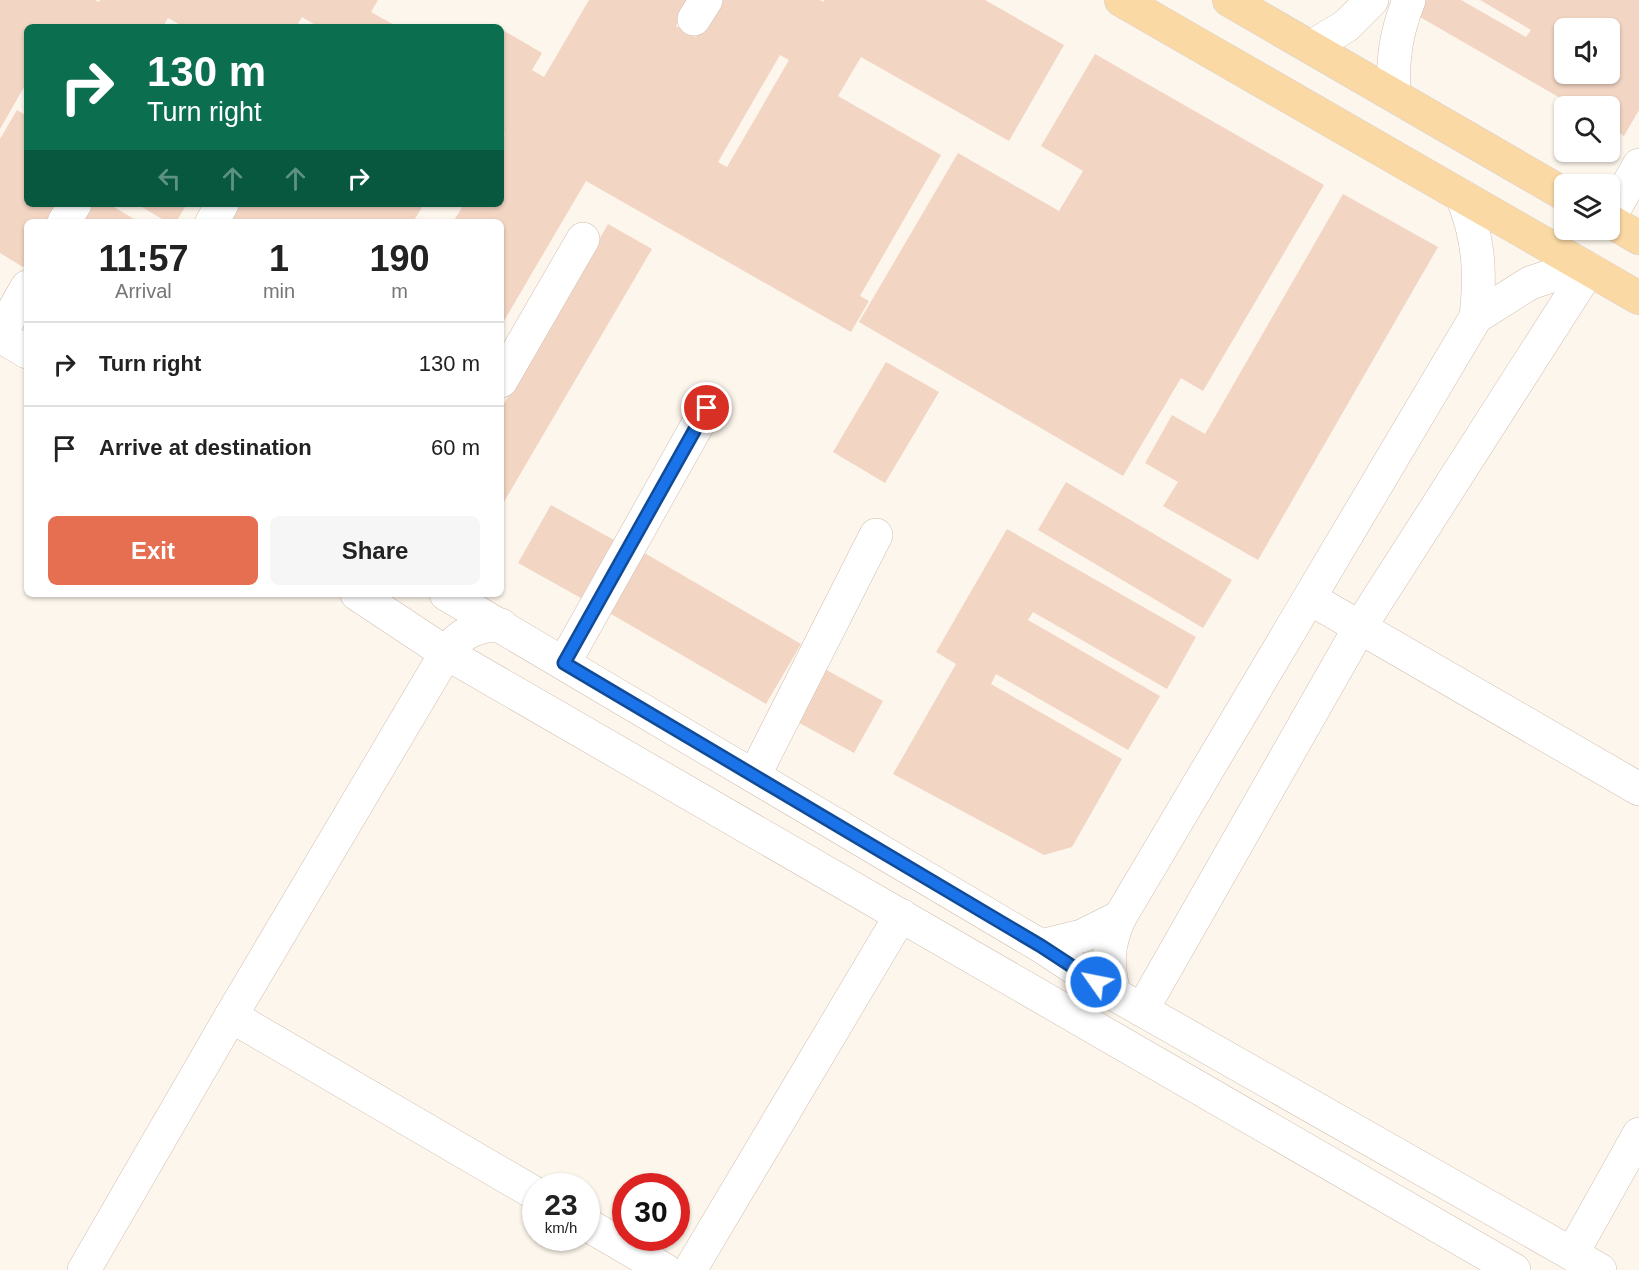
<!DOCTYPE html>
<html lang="en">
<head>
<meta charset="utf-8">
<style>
	body { margin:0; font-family:Arial,sans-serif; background:#f6f6f6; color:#222; height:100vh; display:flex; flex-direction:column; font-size:22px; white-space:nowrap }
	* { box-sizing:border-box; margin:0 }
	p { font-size:20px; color:#767676 }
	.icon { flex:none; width:33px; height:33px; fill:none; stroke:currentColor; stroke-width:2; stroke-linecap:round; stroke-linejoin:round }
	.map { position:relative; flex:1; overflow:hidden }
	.panel { position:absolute; left:24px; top:219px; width:480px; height:378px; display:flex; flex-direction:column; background:#fff; border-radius:9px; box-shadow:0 2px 4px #0004 }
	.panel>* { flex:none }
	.top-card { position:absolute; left:24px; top:24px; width:480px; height:183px; border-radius:9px; box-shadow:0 2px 4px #0004; background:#0b6e4f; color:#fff; overflow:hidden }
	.controls { position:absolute; left:1554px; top:18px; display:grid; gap:12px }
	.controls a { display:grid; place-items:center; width:66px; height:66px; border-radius:9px; background:#fff; box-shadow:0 2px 4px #0004; font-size:30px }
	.speed { position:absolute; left:522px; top:1173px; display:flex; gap:12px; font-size:30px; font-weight:700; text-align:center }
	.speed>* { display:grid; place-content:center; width:78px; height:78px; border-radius:50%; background:#fff; box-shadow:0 2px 4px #0004; line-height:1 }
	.speed small { font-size:15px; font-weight:400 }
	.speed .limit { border:9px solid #d22; background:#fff; color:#111 }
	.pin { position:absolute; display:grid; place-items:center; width:51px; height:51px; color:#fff; margin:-26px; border:3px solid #fff; border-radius:50%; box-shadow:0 2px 6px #0007 }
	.me { position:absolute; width:66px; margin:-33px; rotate:303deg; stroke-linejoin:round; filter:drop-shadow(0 0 4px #0008) }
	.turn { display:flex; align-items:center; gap:21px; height:126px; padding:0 24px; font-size:27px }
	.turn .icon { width:78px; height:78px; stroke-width:2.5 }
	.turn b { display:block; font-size:42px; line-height:51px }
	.lanes { display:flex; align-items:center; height:57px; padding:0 24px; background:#0003; justify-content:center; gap:30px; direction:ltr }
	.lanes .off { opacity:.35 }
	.eta { display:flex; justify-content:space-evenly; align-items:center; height:102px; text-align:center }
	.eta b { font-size:36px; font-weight:700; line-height:42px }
	.primary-button { display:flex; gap:12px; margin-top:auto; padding:12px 24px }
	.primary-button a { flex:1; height:69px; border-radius:9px; background:#e76f51; color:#fff; font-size:24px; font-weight:700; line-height:69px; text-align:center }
	.primary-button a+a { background:#f6f6f6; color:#222 }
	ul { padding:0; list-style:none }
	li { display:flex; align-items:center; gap:18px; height:84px; padding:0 24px; border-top:2px solid #e0e0e0 }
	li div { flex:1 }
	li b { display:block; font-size:22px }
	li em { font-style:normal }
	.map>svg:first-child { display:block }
</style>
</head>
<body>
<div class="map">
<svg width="1639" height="1270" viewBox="0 0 1639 1270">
	<rect width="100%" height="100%" fill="#fdf6ec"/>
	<g fill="#f3d5c3" fill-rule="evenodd">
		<polygon points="0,0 95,0 99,2 100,0 378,0 371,12 398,27 319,27 302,17 296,27 184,27 168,18 163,27 27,27 27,82 0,129"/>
		<path d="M 589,0 L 691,0 L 676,26 L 696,37 L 717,0 L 820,0 L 823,2 L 824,0 L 985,0 L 1064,45 L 1009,141 L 861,57 L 838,96 L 941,155 L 860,296 L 869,301 L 851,332 L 586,181 L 501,326 L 501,222 L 453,222 L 464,204 L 501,204 L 501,140 L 505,134 L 501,132 L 501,29 L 542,53 L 532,70 L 544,77 ZM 780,55 L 789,60 L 727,167 L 718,162 Z"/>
		<path d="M 1421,0 L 1461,0 L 1526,37 L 1531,30 L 1480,0 L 1639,0 L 1639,110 L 1624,136 L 1610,127 L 1610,106 L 1574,106 L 1413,13 ZM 1564,28 L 1610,28 L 1610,74 L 1564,74 Z"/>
		<polygon points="1095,54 1324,185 1203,391 1181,378 1123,476 859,322 958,153 1059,211 1083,171 1041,146"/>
		<polygon points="17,110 27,116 27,204 56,204 51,222 27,222 27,262 23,267 0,253 0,139"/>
		<polygon points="1343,194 1438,247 1258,560 1163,506 1178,482 1145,463 1172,415 1205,434"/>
		<polygon points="85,204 109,204 139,222 74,222"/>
		<polygon points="137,204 187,204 176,222 167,222"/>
		<polygon points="229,204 424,204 413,222 219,222"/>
		<polygon points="608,224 652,249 501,507 501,409"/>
		<polygon points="886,362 939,392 885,483 833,452"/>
		<polygon points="1066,482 1232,580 1203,628 1038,530"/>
		<polygon points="551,505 614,540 581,598 518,563"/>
		<polygon points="1007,529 1196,637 1167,689 1033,612 1028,620 1160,696 1128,750 996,674 991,684 1122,759 1072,847 1044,855 893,774 956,664 936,652"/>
		<polygon points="641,551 801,644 766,704 606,611"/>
		<polygon points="823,668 883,701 854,753 794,720"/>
	</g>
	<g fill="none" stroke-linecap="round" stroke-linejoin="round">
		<g stroke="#d1beb0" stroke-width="34">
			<g id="minor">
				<polyline points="694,19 706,0"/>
				<polyline points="1311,47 1346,26 1372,0"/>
				<path d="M 1394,95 C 1392,59 1396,33 1409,0"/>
				<polyline points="1610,217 1639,165"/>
				<polyline points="64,222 75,204"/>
				<polyline points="212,222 222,204"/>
				<polyline points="1476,317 1530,283 1560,273 1589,269"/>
				<polyline points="0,334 27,287"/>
				<polyline points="0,336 27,352"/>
				<polyline points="501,381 583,239"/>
				<polyline points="357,594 446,653 1514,1270"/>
				<polyline points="446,594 1041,946 1114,994 1600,1270"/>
				<polyline points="1311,599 1639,789"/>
				<polyline points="564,663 707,408"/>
				<polyline points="754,776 876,535"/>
				<polyline points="1041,946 1082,936 1120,917"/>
				<path d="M 1114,994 C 1107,963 1107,946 1120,917 L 1476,317 C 1481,272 1479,239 1462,196"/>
				<polyline points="1142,1010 1360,627 1589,269"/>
				<polyline points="231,1016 536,1194"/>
				<polyline points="586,1224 665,1270"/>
				<polyline points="1572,1254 1639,1134"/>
				<path d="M 84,1270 L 231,1016 L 446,653 C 460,633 477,625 501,625"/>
				<polyline points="690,1270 901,915"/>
			</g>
		</g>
		<g stroke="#dad1cd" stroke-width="34">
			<g id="major">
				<polyline points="1121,0 1639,298"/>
				<polyline points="1229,0 1564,194"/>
				<polyline points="1610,221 1639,238"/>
			</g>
		</g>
		<use href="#minor" stroke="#fff" stroke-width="33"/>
		<use href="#major" stroke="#fbd9a5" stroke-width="33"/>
	</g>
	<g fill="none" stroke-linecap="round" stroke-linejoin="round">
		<g stroke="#114b97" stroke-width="15">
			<polyline id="route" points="707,408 564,663 1041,946 1096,982"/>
		</g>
		<use href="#route" stroke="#1a73e8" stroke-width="10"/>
	</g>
</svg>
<div class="controls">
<a><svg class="icon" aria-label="sound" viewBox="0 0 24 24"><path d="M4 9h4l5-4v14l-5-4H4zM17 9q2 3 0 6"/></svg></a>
<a><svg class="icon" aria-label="search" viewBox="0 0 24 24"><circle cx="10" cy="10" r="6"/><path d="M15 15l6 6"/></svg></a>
<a><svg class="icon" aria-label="layers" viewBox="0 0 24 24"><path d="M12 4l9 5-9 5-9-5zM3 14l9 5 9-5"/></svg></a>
</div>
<div class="speed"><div>23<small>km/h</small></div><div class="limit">30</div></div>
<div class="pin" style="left:707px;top:408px;background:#d93025"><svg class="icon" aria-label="arrive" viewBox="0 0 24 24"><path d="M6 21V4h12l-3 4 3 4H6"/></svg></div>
<svg class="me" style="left:1096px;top:982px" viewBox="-20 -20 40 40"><circle r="17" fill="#1a73e8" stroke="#fff" stroke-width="3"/><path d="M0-11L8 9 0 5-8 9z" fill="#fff"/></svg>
<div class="top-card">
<div class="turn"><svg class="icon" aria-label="right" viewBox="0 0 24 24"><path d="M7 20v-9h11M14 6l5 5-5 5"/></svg><div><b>130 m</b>Turn right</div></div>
<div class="lanes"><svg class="icon off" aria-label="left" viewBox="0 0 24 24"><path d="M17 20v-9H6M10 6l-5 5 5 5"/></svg><svg class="icon off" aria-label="ahead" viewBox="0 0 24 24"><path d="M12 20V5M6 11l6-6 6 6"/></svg><svg class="icon off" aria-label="ahead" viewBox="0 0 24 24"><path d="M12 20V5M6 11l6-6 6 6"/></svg><svg class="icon" aria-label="right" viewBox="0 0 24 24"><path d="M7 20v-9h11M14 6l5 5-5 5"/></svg></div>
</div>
<section class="panel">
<div class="eta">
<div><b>11:57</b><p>Arrival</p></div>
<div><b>1</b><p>min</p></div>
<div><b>190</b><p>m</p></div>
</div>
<ul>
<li><svg class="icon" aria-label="right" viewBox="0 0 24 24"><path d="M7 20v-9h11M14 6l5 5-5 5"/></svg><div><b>Turn right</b></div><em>130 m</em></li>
<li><svg class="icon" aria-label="arrive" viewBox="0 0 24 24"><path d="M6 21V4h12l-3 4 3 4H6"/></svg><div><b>Arrive at destination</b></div><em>60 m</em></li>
</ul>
<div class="primary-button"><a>Exit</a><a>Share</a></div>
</section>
</div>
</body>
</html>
